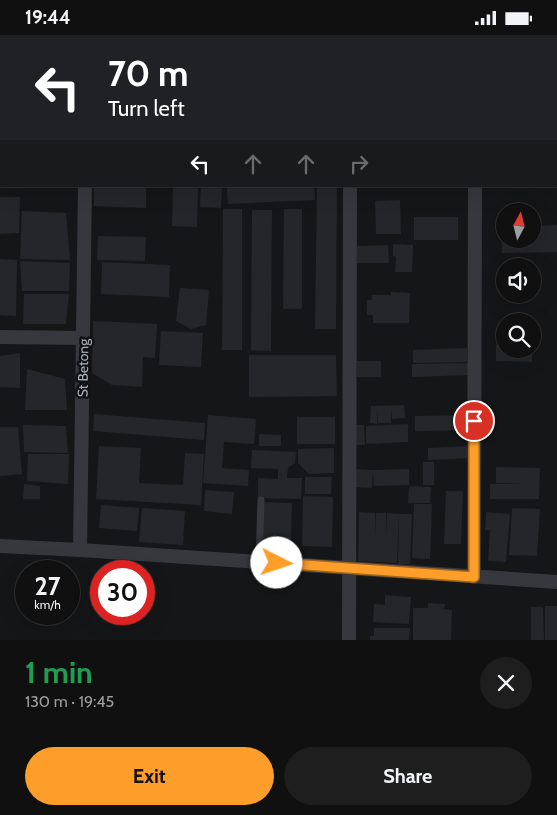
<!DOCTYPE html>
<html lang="en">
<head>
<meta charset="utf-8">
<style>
	body { margin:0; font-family:Cabin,sans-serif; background:#1e1e1f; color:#f1f3f6; height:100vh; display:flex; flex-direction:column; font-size:19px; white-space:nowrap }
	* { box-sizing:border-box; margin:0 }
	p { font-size:16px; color:#9c9d9f }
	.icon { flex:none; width:28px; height:28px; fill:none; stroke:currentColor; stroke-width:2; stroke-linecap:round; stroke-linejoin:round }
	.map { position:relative; height:605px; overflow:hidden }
	.sheet { display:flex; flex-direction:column; background:#101011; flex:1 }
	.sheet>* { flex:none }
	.top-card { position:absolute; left:0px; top:0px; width:558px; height:152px; box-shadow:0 5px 20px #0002,0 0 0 1px #303031; background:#202124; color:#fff; overflow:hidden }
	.needle { width:32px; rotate:7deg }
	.tools { position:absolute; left:496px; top:168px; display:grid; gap:10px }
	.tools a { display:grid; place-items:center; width:45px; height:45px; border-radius:50%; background:#101011; box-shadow:0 5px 20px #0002,0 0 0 1px #303031; font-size:25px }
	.speed { position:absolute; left:15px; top:525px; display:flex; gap:10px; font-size:25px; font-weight:700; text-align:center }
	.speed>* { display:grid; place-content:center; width:65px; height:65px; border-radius:50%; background:#101011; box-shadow:0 5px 20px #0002,0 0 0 1px #303031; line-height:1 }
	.speed small { font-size:12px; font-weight:400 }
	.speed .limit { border:8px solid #d22; background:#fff; color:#111 }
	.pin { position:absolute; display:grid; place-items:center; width:42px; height:42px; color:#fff; margin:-21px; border:2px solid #fff; border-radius:50%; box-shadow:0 1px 5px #0007 }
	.me { position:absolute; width:55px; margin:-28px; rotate:94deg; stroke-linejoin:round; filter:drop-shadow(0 0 4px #0008) }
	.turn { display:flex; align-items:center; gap:18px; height:105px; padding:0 25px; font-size:22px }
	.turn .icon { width:65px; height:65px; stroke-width:2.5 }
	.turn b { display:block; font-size:35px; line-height:42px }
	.lanes { display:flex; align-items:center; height:48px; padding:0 25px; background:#0003; justify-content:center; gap:25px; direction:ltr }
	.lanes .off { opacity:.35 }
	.round { display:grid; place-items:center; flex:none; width:52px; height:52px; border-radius:26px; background:#1e1e1f }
	.head { display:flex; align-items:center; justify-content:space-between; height:85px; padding:0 25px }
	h1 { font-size:30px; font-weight:700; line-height:38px; color:#1e9e55 }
	.primary-button { display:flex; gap:10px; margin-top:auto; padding:10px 25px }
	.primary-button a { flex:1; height:58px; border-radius:30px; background:#fc9e29; color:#111; font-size:20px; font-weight:700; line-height:58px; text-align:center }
	.primary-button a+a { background:#1e1e1f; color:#f1f3f6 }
	.status { display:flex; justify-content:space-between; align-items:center; height:35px; padding:0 25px; background:#101011; direction:ltr }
	.status svg { height:14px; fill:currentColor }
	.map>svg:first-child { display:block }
</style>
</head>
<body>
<div class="status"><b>19:44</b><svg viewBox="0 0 49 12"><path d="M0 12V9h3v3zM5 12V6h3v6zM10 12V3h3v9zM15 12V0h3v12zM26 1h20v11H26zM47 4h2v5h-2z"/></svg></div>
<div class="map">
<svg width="557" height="605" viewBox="0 0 557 605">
	<rect width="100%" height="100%" fill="#151617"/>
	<g fill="#252629">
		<polygon points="94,151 146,151 146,173 94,171"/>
		<polygon points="201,151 222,151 221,173 200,172"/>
		<polygon points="227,151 314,151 315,165 228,169"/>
		<polygon points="317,151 337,151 336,294 315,294"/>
		<polygon points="173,152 198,153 197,192 172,191"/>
		<polygon points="0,162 20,162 19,198 0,199"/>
		<polygon points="400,165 401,199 376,199 375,166"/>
		<polygon points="223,174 242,174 242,315 222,315"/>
		<polygon points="284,174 302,174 302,274 283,274"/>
		<polygon points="252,175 272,175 271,316 251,315"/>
		<polygon points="22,176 66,178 70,225 20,224"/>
		<rect x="414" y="182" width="44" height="23"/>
		<polygon points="557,190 557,217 502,218 501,191 505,191 505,204 532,204 532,191"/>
		<polygon points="98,201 146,202 145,226 97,225"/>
		<polygon points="393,209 413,210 412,237 395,237 396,222 393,221"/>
		<polygon points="388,210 389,228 357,228 357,211"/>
		<polygon points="0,224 17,225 16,281 0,280"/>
		<polygon points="20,226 70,228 69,256 22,256"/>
		<polygon points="102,227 170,230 169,262 101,259"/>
		<polygon points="180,253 209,255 206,290 191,294 176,286"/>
		<polygon points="391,257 410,258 409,288 373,288 373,280 367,280 367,265 372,265 372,260 391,260"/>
		<polygon points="24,259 69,259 66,289 23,289"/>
		<polygon points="93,286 157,289 155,323 143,322 142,352 112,350 92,338"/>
		<polygon points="161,296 203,298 201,332 159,330"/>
		<polygon points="496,310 505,310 505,314 532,314 532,327 496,326"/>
		<polygon points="467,313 467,327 413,328 413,315"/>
		<polygon points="20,318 20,353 0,352 0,321"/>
		<polygon points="249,320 336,320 337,361 249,362"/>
		<rect x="357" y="326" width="24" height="16"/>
		<polygon points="469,328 470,340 412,342 412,329"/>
		<polygon points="27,334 65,344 67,375 25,375"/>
		<polygon points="404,370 405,383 392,384 391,375 391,388 378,388 378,374 377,389 370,388 371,371"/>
		<polygon points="94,379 205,388 204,405 93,396"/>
		<polygon points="208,380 256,384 254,409 224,407 222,433 249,435 248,451 203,448"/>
		<polygon points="468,380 468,395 415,396 415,381"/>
		<rect x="297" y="382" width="38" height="27"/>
		<polygon points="408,389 408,407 366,409 366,391"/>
		<polygon points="23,390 66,391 68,418 24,417"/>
		<polygon points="352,390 364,390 365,410 352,410"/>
		<polygon points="0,392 18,392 22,439 0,441"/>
		<polygon points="259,399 281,400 281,411 259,411"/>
		<polygon points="99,411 141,413 139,448 183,450 185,418 204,419 201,470 96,464"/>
		<polygon points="470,411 471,423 428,425 428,413"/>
		<polygon points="334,413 334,438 309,439 298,428 298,414"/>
		<polygon points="252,415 296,417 295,428 288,433 287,443 302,443 301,464 258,463 258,443 278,444 278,434 251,433"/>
		<polygon points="28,419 69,419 68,449 27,446"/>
		<rect x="423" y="427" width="11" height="23"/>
		<polygon points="496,432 540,433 539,464 490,464 490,449 526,449 496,448"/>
		<polygon points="353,434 373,435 372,453 353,452"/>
		<polygon points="409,434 409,450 374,451 373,435"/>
		<polygon points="305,442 332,442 331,459 305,459"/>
		<polygon points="24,449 40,451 40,464 23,464"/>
		<polygon points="409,451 431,452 430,468 408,468"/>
		<polygon points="205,455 234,457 232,479 204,476"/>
		<polygon points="446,456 463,456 461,509 444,509"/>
		<polygon points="303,461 333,462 332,512 302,511"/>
		<polygon points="263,467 292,468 291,507 262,507"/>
		<polygon points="414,469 432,469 430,524 412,523"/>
		<polygon points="101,470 139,473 137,496 99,493"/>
		<polygon points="142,473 185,476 183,510 139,507"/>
		<polygon points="512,473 540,474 537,521 509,520"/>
		<polygon points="359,477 375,478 375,502 376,478 386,478 387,500 387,478 399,479 397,528 358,526"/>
		<polygon points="486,477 510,479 506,527 488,526 490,495 485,495"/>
		<polygon points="399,479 412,479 410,529 398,529"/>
		<polygon points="385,560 411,562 409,589 373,587 374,569 385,570"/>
		<polygon points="428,568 445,569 444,574 452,575 451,605 413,605 413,573 428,573"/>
		<rect x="545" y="571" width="12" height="34"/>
		<polygon points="531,572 543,572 544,605 531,605"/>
		<polygon points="374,593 410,593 409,605 370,605 370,601 374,601"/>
	</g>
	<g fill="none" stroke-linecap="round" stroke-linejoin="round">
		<polyline stroke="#36383d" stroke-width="7" points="259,527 261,465"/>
		<g stroke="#36383d" stroke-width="14">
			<polyline points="349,0 349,1"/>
			<polyline points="87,1 87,0"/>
			<polyline points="556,117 557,117"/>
			<polyline points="0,136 1,136"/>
			<polyline points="0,302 83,303"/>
			<polyline points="0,511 80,515 557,547"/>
			<polyline points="80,515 85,151"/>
			<polyline points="474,542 475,151"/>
			<polyline points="349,605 350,151"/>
		</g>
	</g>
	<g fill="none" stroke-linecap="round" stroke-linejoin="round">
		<g stroke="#a4671b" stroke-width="12">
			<polyline id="route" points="277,528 474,542 474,386"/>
		</g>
		<use href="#route" stroke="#fc9e29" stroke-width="9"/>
	</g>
	<g text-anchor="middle" stroke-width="5" stroke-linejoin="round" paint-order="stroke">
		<g font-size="14" fill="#a6aeb8" stroke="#101112">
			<text transform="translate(83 333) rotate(-89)" y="5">St Betong</text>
		</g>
	</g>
</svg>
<div class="tools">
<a><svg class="needle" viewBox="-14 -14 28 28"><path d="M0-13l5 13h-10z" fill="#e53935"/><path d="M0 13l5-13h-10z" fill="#9c9d9f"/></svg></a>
<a><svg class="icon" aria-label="sound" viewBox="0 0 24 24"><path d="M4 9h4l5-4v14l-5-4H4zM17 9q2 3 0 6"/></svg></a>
<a><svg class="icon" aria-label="search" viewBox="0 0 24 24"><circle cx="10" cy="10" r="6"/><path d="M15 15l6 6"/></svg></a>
</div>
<div class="speed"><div>27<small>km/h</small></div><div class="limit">30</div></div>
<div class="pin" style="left:474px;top:386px;background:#d93025"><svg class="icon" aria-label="arrive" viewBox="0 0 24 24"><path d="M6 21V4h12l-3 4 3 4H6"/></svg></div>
<svg class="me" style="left:277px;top:528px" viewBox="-20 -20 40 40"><circle r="19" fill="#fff"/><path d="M0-13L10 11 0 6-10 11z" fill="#fc9e29"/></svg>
<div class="top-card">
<div class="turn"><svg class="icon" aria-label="left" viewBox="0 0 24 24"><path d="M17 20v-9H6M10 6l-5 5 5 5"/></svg><div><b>70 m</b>Turn left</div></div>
<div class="lanes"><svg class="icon" aria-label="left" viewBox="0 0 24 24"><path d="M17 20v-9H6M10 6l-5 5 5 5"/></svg><svg class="icon off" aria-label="ahead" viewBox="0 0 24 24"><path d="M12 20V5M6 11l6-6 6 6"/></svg><svg class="icon off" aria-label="ahead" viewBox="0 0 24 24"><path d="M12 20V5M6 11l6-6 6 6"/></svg><svg class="icon off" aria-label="right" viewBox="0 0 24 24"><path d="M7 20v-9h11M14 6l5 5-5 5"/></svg></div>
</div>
</div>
<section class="sheet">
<div class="head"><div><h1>1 min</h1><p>130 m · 19:45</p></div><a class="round"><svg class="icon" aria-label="close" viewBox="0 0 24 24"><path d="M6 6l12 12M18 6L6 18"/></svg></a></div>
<div class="primary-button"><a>Exit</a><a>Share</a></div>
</section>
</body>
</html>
